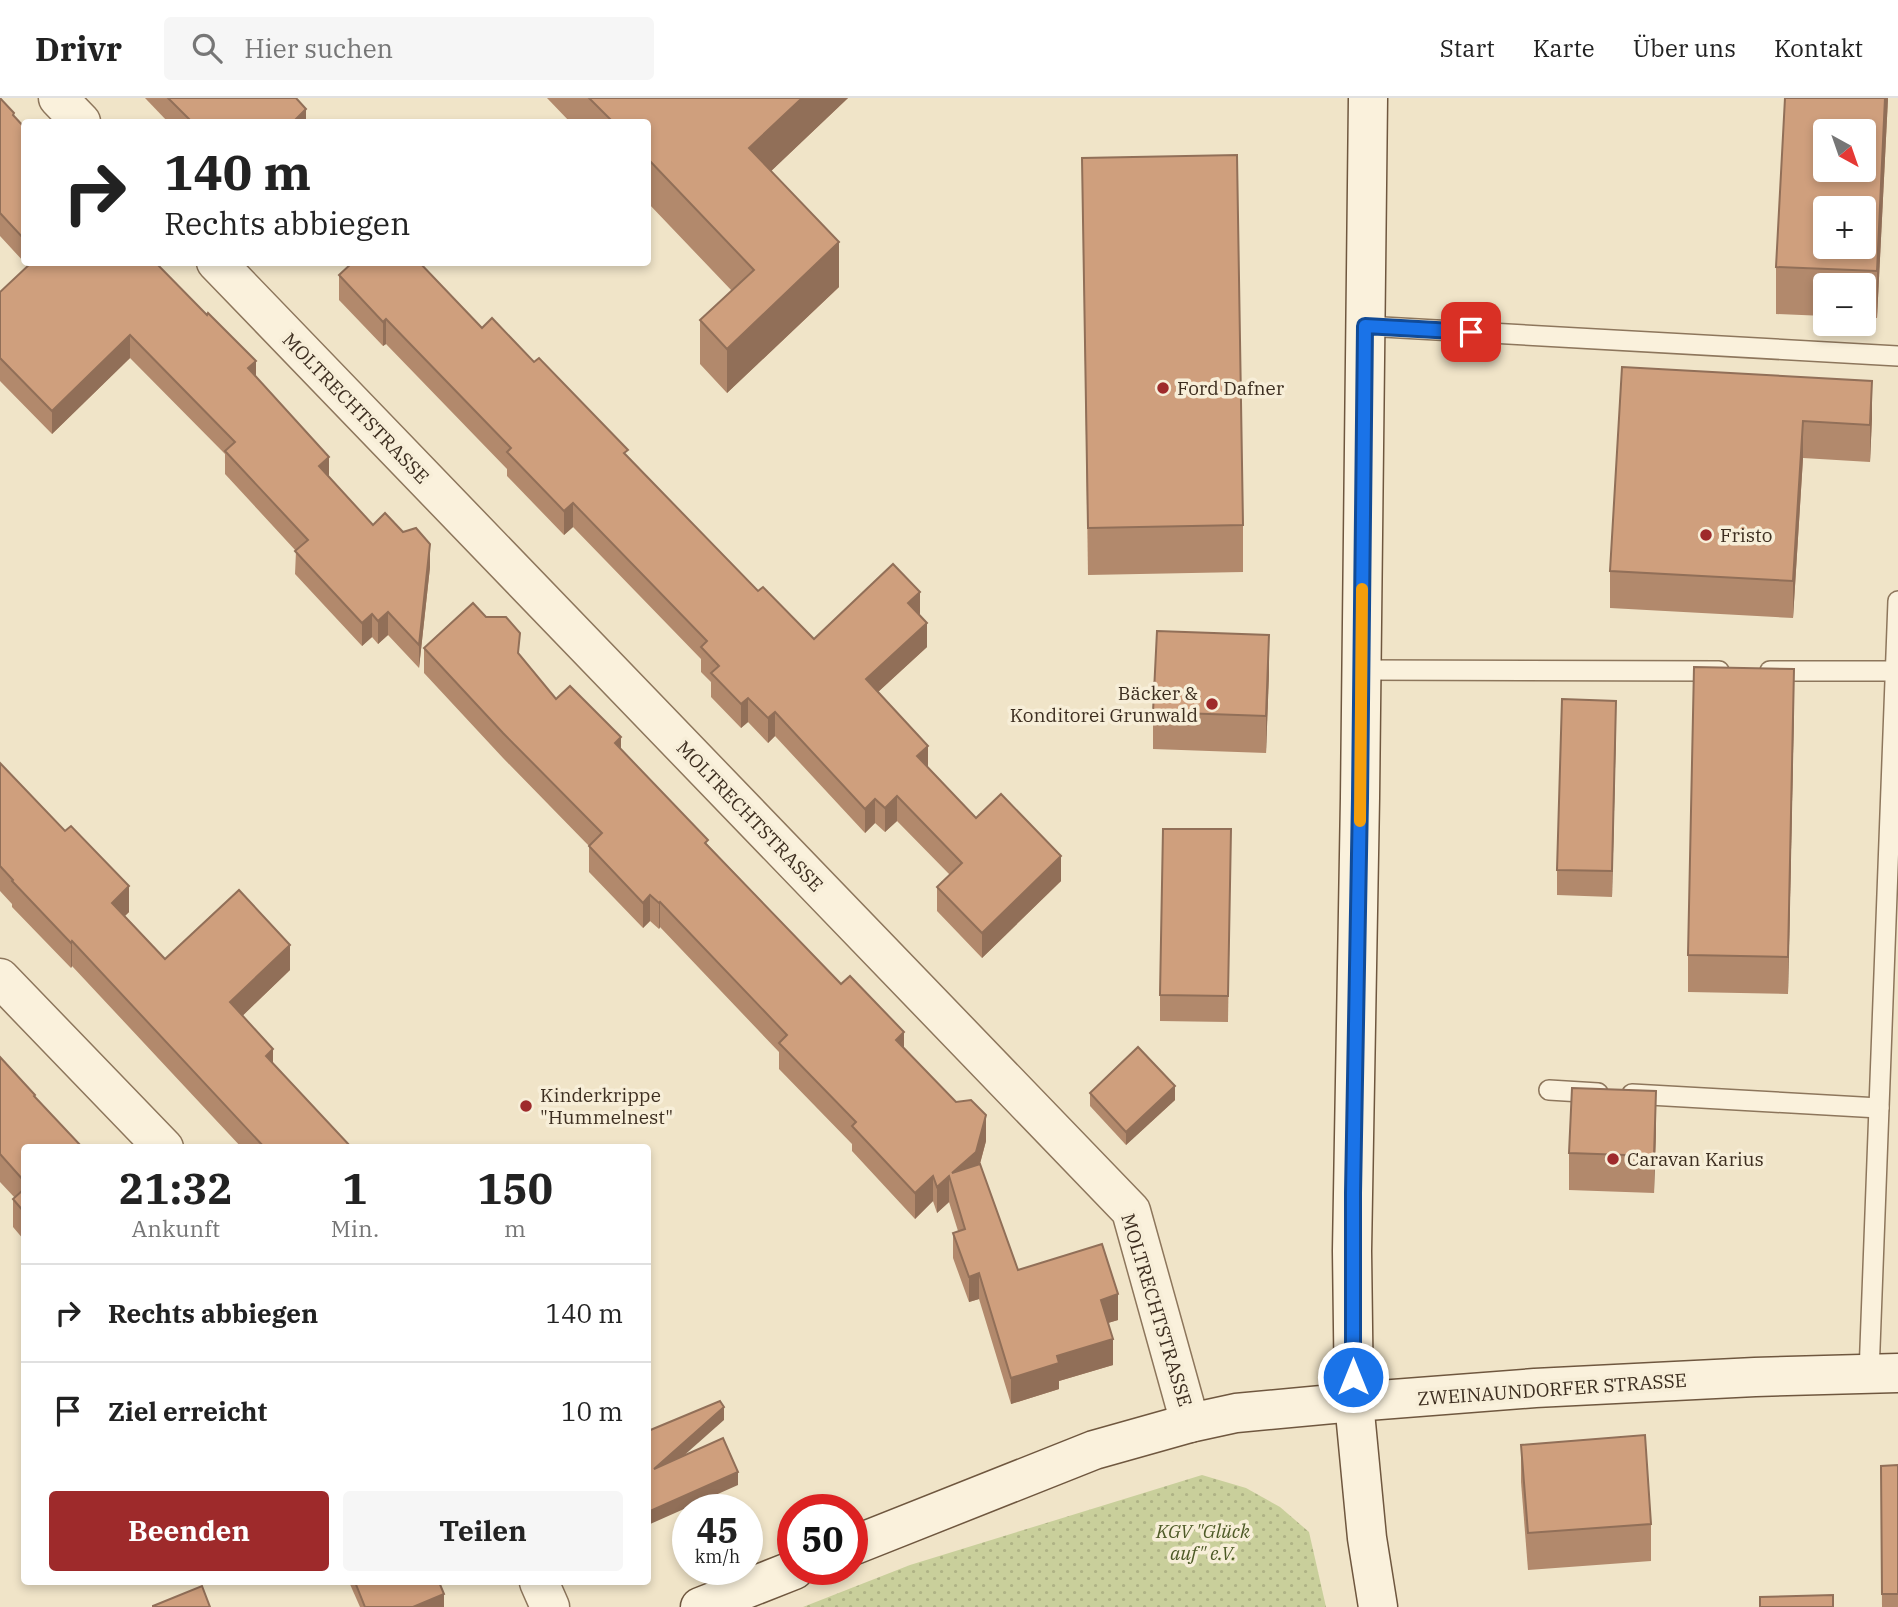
<!DOCTYPE html>
<html lang="de">
<head>
<meta charset="utf-8">
<style>
	body { margin:0; font-family:"IBM Plex Serif",serif; background:#f6f6f6; color:#222; height:100vh; display:flex; flex-direction:column; font-size:26px; white-space:nowrap }
	* { box-sizing:border-box; margin:0 }
	p { font-size:23px; color:#767676 }
	.icon { flex:none; width:38px; height:38px; fill:none; stroke:currentColor; stroke-width:2; stroke-linecap:round; stroke-linejoin:round }
	.map { position:relative; flex:1; overflow:hidden }
	.details { position:absolute; left:21px; top:1046px; width:630px; height:441px; display:flex; flex-direction:column; background:#fff; border-radius:7px; box-shadow:0 4px 10px #0003 }
	.details>* { flex:none }
	.hud { position:absolute; left:21px; top:21px; width:630px; height:147px; border-radius:7px; box-shadow:0 4px 10px #0003; background:#fff; color:#222; overflow:hidden }
	.needle { width:46px; rotate:140deg }
	.tools { position:absolute; left:1813px; top:21px; display:grid; gap:14px }
	.tools a { display:grid; place-items:center; width:63px; height:63px; border-radius:7px; background:#fff; box-shadow:0 4px 10px #0003; font-size:35px }
	.speed { position:absolute; left:672px; top:1396px; display:flex; gap:14px; font-size:35px; font-weight:700; text-align:center }
	.speed>* { display:grid; place-content:center; width:91px; height:91px; border-radius:50%; background:#fff; box-shadow:0 4px 10px #0003; line-height:1 }
	.speed small { font-size:18px; font-weight:400 }
	.speed .limit { border:10px solid #d22; background:#fff; color:#111 }
	.pin { position:absolute; display:grid; place-items:center; width:60px; height:60px; color:#fff; margin:-30px; border-radius:14px; box-shadow:0 4px 10px #0006 }
	.me { position:absolute; width:77px; margin:-38px; rotate:0deg; stroke-linejoin:round; filter:drop-shadow(0 0 5px #0008) }
	.turn { display:flex; align-items:center; gap:24px; height:147px; padding:0 28px; font-size:32px }
	.turn .icon { width:91px; height:91px; stroke-width:2.5 }
	.turn b { display:block; font-size:49px; line-height:60px }
	.eta { display:flex; justify-content:space-evenly; align-items:center; height:119px; text-align:center }
	.eta b { font-size:42px; font-weight:800; line-height:49px }
	.action { display:flex; gap:14px; margin-top:auto; padding:14px 28px }
	.action a { flex:1; height:80px; border-radius:7px; background:#9e2a2b; color:#fff; font-size:28px; font-weight:800; line-height:80px; text-align:center }
	.action a+a { background:#f6f6f6; color:#222 }
	ul { padding:0; list-style:none }
	li { display:flex; align-items:center; gap:21px; height:98px; padding:0 28px; border-top:2px solid #e0e0e0 }
	li div { flex:1 }
	li b { display:block; font-size:26px }
	li em { font-style:normal }
	header { display:flex; align-items:center; gap:42px; box-sizing:border-box; height:98px; padding:0 35px; background:#fff; border-bottom:2px solid #e0e0e0 }
	header strong { font-size:33px }
	nav { display:flex; gap:38px; margin-inline-start:auto; font-size:24px }
	.search { width:490px; height:63px; background:#f6f6f6; display:flex; align-items:center; gap:18px; box-sizing:border-box; padding:0 24px; border-radius:7px; color:#767676; font-size:26px }
	.map>svg:first-child { display:block }
</style>
</head>
<body>
<header>
<strong>Drivr</strong>
<div class="search"><svg class="icon" aria-label="search" viewBox="0 0 24 24"><circle cx="10" cy="10" r="6"/><path d="M15 15l6 6"/></svg>Hier suchen</div>
<nav><a>Start</a><a>Karte</a><a>Über uns</a><a>Kontakt</a></nav>
</header>
<div class="map">
<svg width="1898" height="1509" viewBox="0 0 1898 1509">
	<defs>
		<pattern id="garden-dots" width="8" height="8" patternUnits="userSpaceOnUse" patternTransform="scale(1.75)"><rect width="8" height="8" fill="#c9cf9b"/><path d="M2 2h.1M6 6h.1" fill="none" stroke="#aeb285" stroke-width="1.8" stroke-linecap="round"/></pattern>
	</defs>
	<rect width="100%" height="100%" fill="#f0e4c8"/>
	<polygon fill="url(#garden-dots)" points="1202,1377 1246,1390 1280,1409 1309,1434 1326,1509 803,1509 910,1467"/>
	<g fill="none" stroke-linecap="round" stroke-linejoin="round">
		<g stroke="#8d765c" stroke-width="22">
			<g id="lane">
				<polyline points="1365,228 1898,258"/>
				<polyline points="1362,572 1719,573"/>
				<polyline points="1770,573 1895,573"/>
				<polyline points="1549,992 1598,995"/>
				<polyline points="1632,996 1879,1010"/>
				<polyline points="1869,1276 1898,503"/>
			</g>
		</g>
		<g stroke="#8d765c" stroke-width="41">
			<g id="street">
				<polyline points="58,0 81,24"/>
				<polyline points="216,164 1131,1113 1190,1325"/>
				<polyline points="0,880 164,1050"/>
				<polyline points="539,1484 550,1509"/>
			</g>
		</g>
		<g stroke="#6f573f" stroke-width="41">
			<g id="secondary">
				<polyline points="1368,0 1360,700 1352,1153 1354,1304 1367,1440 1378,1509"/>
				<polyline points="852,1448 1094,1352 1190,1325 1236,1315 1354,1304 1535,1290 1755,1279 1898,1275"/>
				<polyline points="700,1509 794,1472"/>
			</g>
		</g>
		<use href="#lane" stroke="#faf1dc" stroke-width="19"/>
		<use href="#street" stroke="#faf1dc" stroke-width="38"/>
		<use href="#secondary" stroke="#faf1dc" stroke-width="38"/>
	</g>
	<g fill="#b2896c">
		<polygon points="0,0 14,18 24,29 24,164 0,138"/>
		<polygon points="145,0 296,0 306,24 168,24"/>
		<polygon points="547,0 848,0 771,73 839,189 727,295 700,266 700,222 732,193 648,105 648,24 570,24"/>
		<polygon points="1888,0 1877,220 1864,220 1864,187 1825,187 1825,218 1776,216 1776,169"/>
		<polygon points="1082,60 1243,427 1243,474 1088,477"/>
		<polygon points="25,164 155,164 256,278 329,379 373,427 430,469 419,570 388,537 378,546 372,539 362,548 295,476 296,453 225,376 225,356 130,260 52,336 0,283 0,194 28,168"/>
		<polygon points="339,177 482,230 628,359 758,493 814,541 920,518 927,549 878,594 928,669 976,720 1061,783 982,860 937,813 937,789 950,777 897,723 885,734 875,725 865,735 775,638 768,645 748,624 741,630 711,599 711,584 701,574 701,561 573,429 564,437 507,378 507,371 386,246 383,248 339,202"/>
		<polygon points="1622,269 1872,320 1870,364 1803,360 1793,520 1610,510 1610,473"/>
		<polygon points="424,550 520,557 556,601 621,652 708,747 841,886 904,950 986,1043 980,1066 1018,1172 1118,1222 1108,1225 1113,1267 1059,1283 1059,1291 1011,1306 979,1201 969,1204 953,1160 953,1135 958,1133 949,1104 937,1115 933,1103 915,1121 852,1053 852,1046 779,971 779,954 660,829 659,831 650,823 643,830 589,774 589,748 503,660 424,575"/>
		<polygon points="1269,574 1266,655 1153,651 1153,614"/>
		<polygon points="1794,608 1788,896 1688,894 1688,857"/>
		<polygon points="1616,628 1612,799 1557,797 1557,772"/>
		<polygon points="0,665 129,814 125,818 165,861 290,872 242,918 273,965 352,1050 242,1050 72,868 71,870 12,809 12,806 0,793"/>
		<polygon points="1231,731 1228,924 1160,923 1160,897"/>
		<polygon points="0,959 24,1050 24,1142 13,1129 13,1101 15,1100 0,1084"/>
		<polygon points="1090,995 1175,1002 1126,1047 1090,1008"/>
		<polygon points="1656,1030 1654,1095 1569,1092 1569,1055"/>
		<polygon points="1521,1347 1651,1426 1651,1463 1528,1472 1521,1384"/>
		<polygon points="1898,1367 1898,1509 1882,1509 1881,1368"/>
		<polygon points="349,1484 439,1484 444,1509 360,1509"/>
	</g>
	<g fill="#916f58">
		<polygon points="802,0 848,0 749,94 749,50"/>
		<polygon points="1885,0 1888,0 1877,220 1877,173"/>
		<polygon points="306,11 306,24 293,24"/>
		<polygon points="839,144 839,189 727,295 727,251"/>
		<polygon points="386,221 386,246 383,248 383,224"/>
		<polygon points="130,237 130,260 52,336 52,313"/>
		<polygon points="256,263 256,286 248,270"/>
		<polygon points="1872,283 1872,320 1870,364 1870,327"/>
		<polygon points="1803,323 1803,360 1793,520 1793,483"/>
		<polygon points="329,359 329,381 319,368"/>
		<polygon points="573,405 573,429 564,437 564,413"/>
		<polygon points="430,446 430,469 419,570 419,547"/>
		<polygon points="920,494 920,518 908,505"/>
		<polygon points="388,514 388,537 378,546 378,523"/>
		<polygon points="372,516 372,539 362,548 362,525"/>
		<polygon points="927,525 927,549 866,605 866,581"/>
		<polygon points="1269,537 1269,574 1266,655 1266,618"/>
		<polygon points="1794,571 1794,608 1788,896 1788,859"/>
		<polygon points="748,600 748,624 741,630 741,606"/>
		<polygon points="1616,603 1616,628 1612,799 1612,773"/>
		<polygon points="775,614 775,638 768,645 768,620"/>
		<polygon points="621,639 621,665 615,645"/>
		<polygon points="928,648 928,672 917,658"/>
		<polygon points="897,698 897,723 885,734 885,710"/>
		<polygon points="875,701 875,725 865,735 865,711"/>
		<polygon points="1061,758 1061,783 982,860 982,835"/>
		<polygon points="129,788 129,814 112,830 112,805"/>
		<polygon points="650,797 650,823 643,830 643,805"/>
		<polygon points="660,804 660,829 659,831 659,805"/>
		<polygon points="72,843 72,868 71,870 71,845"/>
		<polygon points="290,847 290,872 230,930 230,904"/>
		<polygon points="904,934 904,959 896,942"/>
		<polygon points="273,951 273,976 266,958"/>
		<polygon points="1175,988 1175,1002 1126,1047 1126,1034"/>
		<polygon points="1656,993 1656,1030 1654,1095 1654,1058"/>
		<polygon points="986,1017 986,1043 976,1080 952,1075"/>
		<polygon points="933,1078 933,1103 915,1121 915,1095"/>
		<polygon points="949,1078 949,1104 937,1115 937,1089"/>
		<polygon points="979,1175 979,1201 969,1204 969,1179"/>
		<polygon points="1118,1196 1118,1222 1101,1227 1101,1202"/>
		<polygon points="1113,1241 1113,1267 1059,1283 1059,1291 1011,1306 1011,1280 1057,1258"/>
		<polygon points="724,1309 724,1322 654,1384 654,1371"/>
		<polygon points="738,1374 738,1387 648,1427 648,1414"/>
		<polygon points="444,1496 444,1509 413,1509"/>
	</g>
	<g fill="#cf9f7d" stroke="#916f58" stroke-width="2" fill-rule="evenodd">
		<polygon points="0,0 14,15 13,17 24,29 24,141 0,115"/>
		<polygon points="168,0 296,0 306,11 293,24 192,24"/>
		<polygon points="589,0 802,0 749,50 839,144 727,251 700,222 754,172 648,61 648,24 613,24"/>
		<path d="M 1785,0 L 1885,0 L 1877,173 L 1776,169 ZM 1825,33 L 1864,33 L 1864,72 L 1825,72 ZM 1825,110 L 1864,110 L 1864,149 L 1825,149 Z"/>
		<polygon points="1237,57 1243,427 1088,430 1082,60"/>
		<polygon points="32,164 155,164 207,217 208,215 256,263 248,270 329,359 319,368 373,427 385,415 403,434 416,430 430,446 419,547 388,514 378,523 372,516 362,525 295,453 308,442 225,353 235,344 130,237 52,313 0,260 0,194"/>
		<polygon points="353,164 419,164 482,230 492,220 534,264 539,260 628,352 624,355 758,493 763,489 814,541 893,466 920,494 908,505 927,525 866,581 928,648 917,658 976,720 1001,696 1061,758 982,835 937,789 962,765 897,698 885,710 875,701 865,711 775,614 768,620 748,600 741,606 711,575 719,568 701,549 707,543 573,405 564,413 507,354 511,350 386,221 383,224 339,177"/>
		<polygon points="1622,269 1872,283 1870,327 1803,323 1793,483 1610,473"/>
		<polygon points="473,505 486,519 506,519 520,535 518,555 556,601 570,588 621,639 615,645 708,742 705,745 841,886 850,878 904,934 896,942 956,1004 971,1002 986,1017 976,1054 952,1075 980,1066 1018,1172 1102,1146 1118,1196 1101,1202 1113,1241 1057,1258 1059,1265 1011,1280 979,1175 969,1179 953,1135 965,1131 949,1078 937,1089 933,1078 915,1095 852,1028 856,1024 779,945 787,937 660,804 659,805 650,797 643,805 589,748 602,735 503,635 424,550"/>
		<polygon points="1157,533 1269,537 1266,618 1153,614"/>
		<polygon points="1694,569 1794,571 1788,859 1688,857"/>
		<polygon points="1562,601 1616,603 1612,773 1557,772"/>
		<polygon points="0,665 65,733 71,728 129,788 112,805 165,861 239,792 290,847 230,904 273,951 266,958 352,1050 265,1050 72,843 71,845 12,783 13,782 0,768"/>
		<polygon points="1163,731 1231,731 1228,898 1160,897"/>
		<polygon points="1138,949 1175,988 1126,1034 1090,995"/>
		<polygon points="0,959 35,997 34,998 83,1050 24,1050 24,1083 0,1056"/>
		<polygon points="1572,990 1656,993 1654,1058 1569,1055"/>
		<polygon points="24,1091 24,1114 13,1101"/>
		<polygon points="720,1303 724,1309 654,1371 723,1340 738,1374 648,1414 648,1333"/>
		<polygon points="1645,1337 1651,1426 1528,1435 1521,1347"/>
		<polygon points="1898,1367 1898,1496 1882,1496 1881,1368"/>
		<polygon points="355,1484 439,1484 444,1496 413,1509 365,1509"/>
		<polygon points="202,1488 210,1509 153,1509 153,1508"/>
		<polygon points="1833,1497 1833,1509 1760,1509 1760,1499"/>
	</g>
	<g fill="none" stroke-linecap="round" stroke-linejoin="round">
		<g stroke="#114b97" stroke-width="18">
			<polyline id="route" points="1353,1279 1353,1095 1360,700 1365,228 1471,234"/>
		</g>
		<use href="#route" stroke="#1a73e8" stroke-width="12"/>
		<polyline stroke="#f59e0b" stroke-width="12" points="1360,723 1362,491"/>
	</g>
	<g fill="#9e2a2b" stroke="#f7eed8" stroke-width="2.5">
		<circle cx="1163" cy="290" r="7"/>
		<circle cx="1706" cy="437" r="7"/>
		<circle cx="1212" cy="606" r="7"/>
		<circle cx="526" cy="1008" r="7"/>
		<circle cx="1613" cy="1061" r="7"/>
	</g>
	<g text-anchor="middle" stroke-width="7" stroke-linejoin="round" paint-order="stroke">
		<g font-size="19" fill="#3d2e20" stroke="#f7eed8" text-anchor="start">
			<text x="1177" y="297">Ford Dafner</text>
			<text x="1720" y="444">Fristo</text>
			<text x="1198" y="602" text-anchor="end">Bäcker &amp;<tspan x="1198" dy="22">Konditorei Grunwald</tspan></text>
			<text x="540" y="1004">Kinderkrippe<tspan x="540" dy="22">"Hummelnest"</tspan></text>
			<text x="1627" y="1068">Caravan Karius</text>
		</g>
		<g font-size="19" fill="#3d2e20" stroke="#f7eed8">
			<text transform="translate(356 310) rotate(46)" y="7">MOLTRECHTSTRASSE</text>
			<text transform="translate(750 718) rotate(46)" y="7">MOLTRECHTSTRASSE</text>
			<text transform="translate(1157 1212) rotate(73)" y="7">MOLTRECHTSTRASSE</text>
			<text transform="translate(1552 1291) rotate(-4)" y="7">ZWEINAUNDORFER STRASSE</text>
		</g>
		<g font-size="19" font-style="italic" fill="#4d5a26" stroke="#f7eed8">
			<text x="1203" y="1440">KGV "Glück<tspan x="1203" dy="22">auf" e.V.</tspan></text>
		</g>
	</g>
</svg>
<div class="tools">
<a><svg class="needle" viewBox="-14 -14 28 28"><path d="M0-13l5 13h-10z" fill="#e53935"/><path d="M0 13l5-13h-10z" fill="#767676"/></svg></a>
<a>+</a>
<a>−</a>
</div>
<div class="speed"><div>45<small>km/h</small></div><div class="limit">50</div></div>
<div class="pin" style="left:1471px;top:234px;background:#d93025"><svg class="icon" aria-label="arrive" viewBox="0 0 24 24"><path d="M6 21V4h12l-3 4 3 4H6"/></svg></div>
<svg class="me" style="left:1353px;top:1279px" viewBox="-20 -20 40 40"><circle r="17" fill="#1a73e8" stroke="#fff" stroke-width="3"/><path d="M0-11L8 9 0 5-8 9z" fill="#fff"/></svg>
<div class="hud">
<div class="turn"><svg class="icon" aria-label="right" viewBox="0 0 24 24"><path d="M7 20v-9h11M14 6l5 5-5 5"/></svg><div><b>140 m</b>Rechts abbiegen</div></div>
</div>
<section class="details">
<div class="eta">
<div><b>21:32</b><p>Ankunft</p></div>
<div><b>1</b><p>Min.</p></div>
<div><b>150</b><p>m</p></div>
</div>
<ul>
<li><svg class="icon" aria-label="right" viewBox="0 0 24 24"><path d="M7 20v-9h11M14 6l5 5-5 5"/></svg><div><b>Rechts abbiegen</b></div><em>140 m</em></li>
<li><svg class="icon" aria-label="arrive" viewBox="0 0 24 24"><path d="M6 21V4h12l-3 4 3 4H6"/></svg><div><b>Ziel erreicht</b></div><em>10 m</em></li>
</ul>
<div class="action"><a>Beenden</a><a>Teilen</a></div>
</section>
</div>
</body>
</html>
